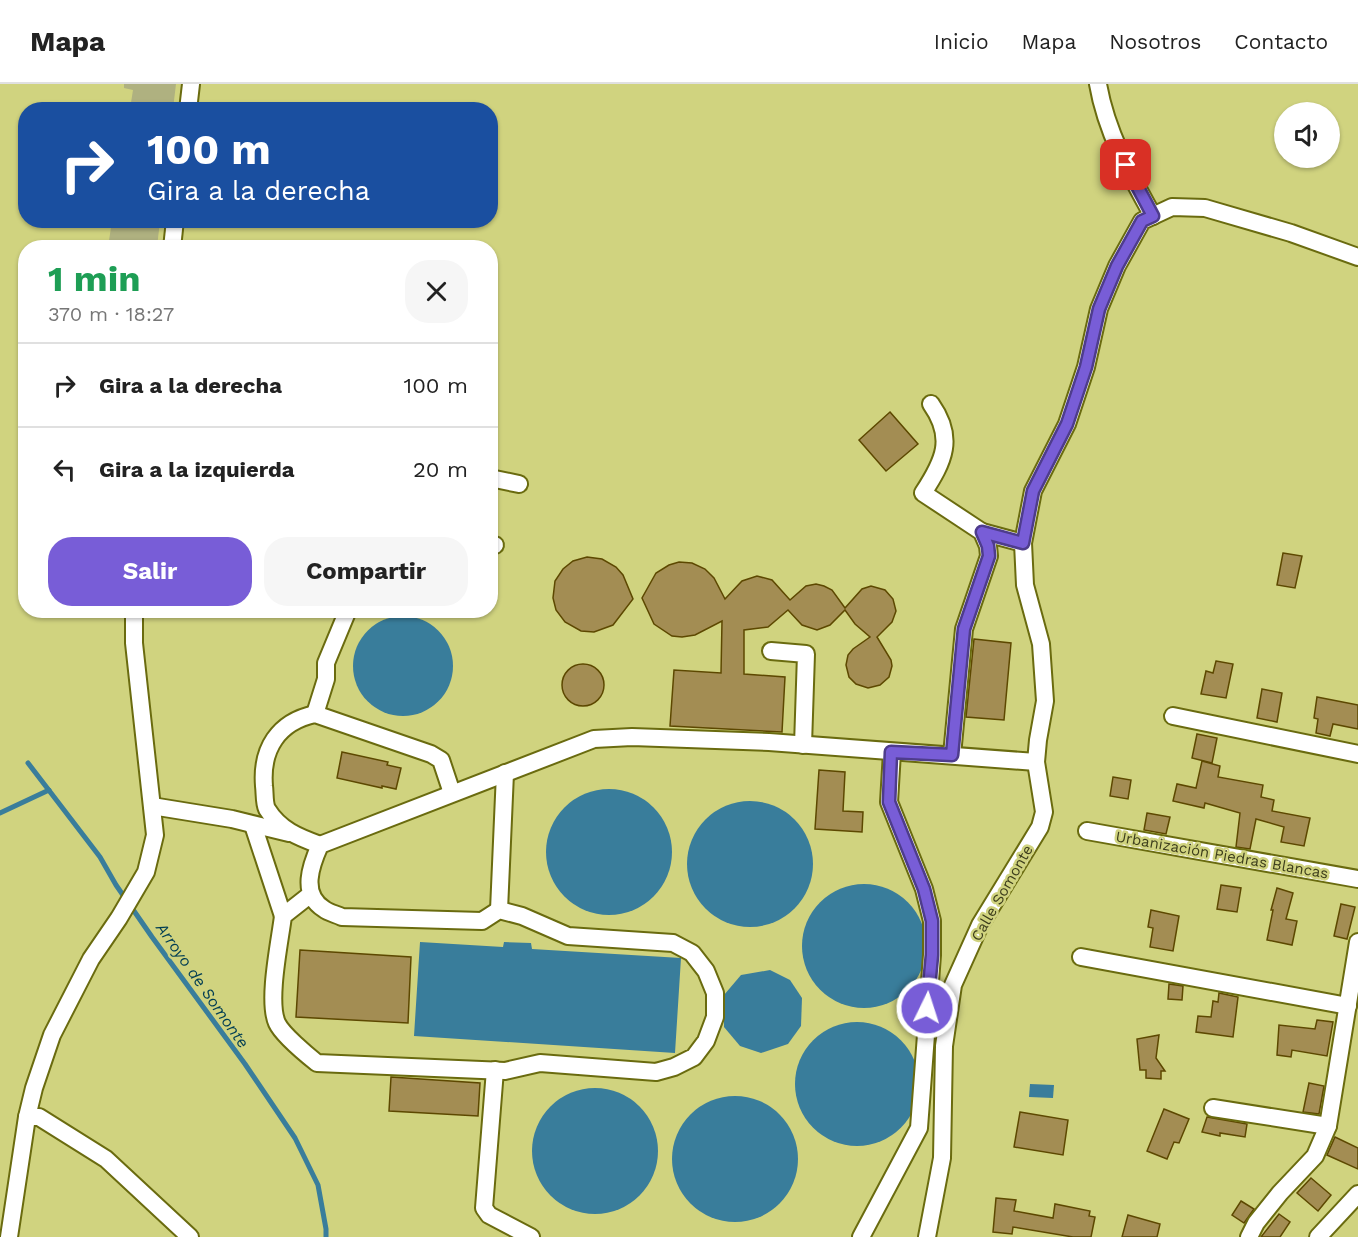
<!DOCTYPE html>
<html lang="es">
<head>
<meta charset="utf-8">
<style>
	body { margin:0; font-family:"Work Sans",sans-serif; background:#f6f6f6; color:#222; height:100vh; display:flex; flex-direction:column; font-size:22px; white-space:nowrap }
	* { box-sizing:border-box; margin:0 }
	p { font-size:20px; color:#767676 }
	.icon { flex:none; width:33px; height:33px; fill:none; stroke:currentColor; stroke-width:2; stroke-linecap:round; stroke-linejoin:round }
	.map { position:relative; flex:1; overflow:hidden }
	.details { position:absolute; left:18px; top:156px; width:480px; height:378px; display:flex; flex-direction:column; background:#fff; border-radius:24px; box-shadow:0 2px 4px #0004 }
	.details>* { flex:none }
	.hud { position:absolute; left:18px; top:18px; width:480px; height:126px; border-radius:24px; box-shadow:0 2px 4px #0004; background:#1a4fa0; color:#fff; overflow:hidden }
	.controls { position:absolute; left:1274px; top:18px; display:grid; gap:12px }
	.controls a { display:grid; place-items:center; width:66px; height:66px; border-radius:50%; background:#fff; box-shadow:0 2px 4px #0004; font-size:30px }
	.pin { position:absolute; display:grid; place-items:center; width:51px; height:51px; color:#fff; margin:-26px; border-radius:12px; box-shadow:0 3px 9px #0006 }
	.me { position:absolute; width:66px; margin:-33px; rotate:4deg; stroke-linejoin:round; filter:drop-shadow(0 0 4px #0008) }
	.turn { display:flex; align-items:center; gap:21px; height:126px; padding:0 30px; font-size:27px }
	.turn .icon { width:78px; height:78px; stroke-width:2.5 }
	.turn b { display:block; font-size:42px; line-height:51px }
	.round { display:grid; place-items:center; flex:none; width:63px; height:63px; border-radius:24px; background:#f6f6f6 }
	.summary { display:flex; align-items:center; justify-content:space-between; height:102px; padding:0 30px }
	h1 { font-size:36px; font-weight:700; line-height:45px; color:#1e9e55 }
	.button { display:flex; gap:12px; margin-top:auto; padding:12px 30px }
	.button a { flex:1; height:69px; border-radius:24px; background:#785dd7; color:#fff; font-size:24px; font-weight:700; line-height:69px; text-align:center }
	.button a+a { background:#f6f6f6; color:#222 }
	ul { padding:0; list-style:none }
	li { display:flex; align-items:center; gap:18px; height:84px; padding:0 30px; border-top:2px solid #e0e0e0 }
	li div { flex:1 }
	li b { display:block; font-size:22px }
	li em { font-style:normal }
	header { display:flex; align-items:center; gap:36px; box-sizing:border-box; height:84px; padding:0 30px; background:#fff; border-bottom:2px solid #e0e0e0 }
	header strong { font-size:28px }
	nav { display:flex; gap:33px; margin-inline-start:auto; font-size:21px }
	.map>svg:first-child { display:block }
</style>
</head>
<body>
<header>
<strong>Mapa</strong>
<nav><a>Inicio</a><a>Mapa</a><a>Nosotros</a><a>Contacto</a></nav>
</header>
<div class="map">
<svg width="1358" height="1153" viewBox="0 0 1358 1153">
	<rect width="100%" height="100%" fill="#d0d37f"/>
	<g fill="#afb180">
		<polygon points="124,0 176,0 173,25 130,25 133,6 124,4"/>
		<polygon points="112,137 160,137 157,163 108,163"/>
	</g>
	<g fill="#397d9b">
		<circle cx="403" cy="582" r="50"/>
		<circle cx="609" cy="768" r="63"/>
		<circle cx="750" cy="780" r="63"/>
		<circle cx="864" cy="862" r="62"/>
		<polygon points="420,858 503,863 504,858 531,859 532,865 681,874 675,969 414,952"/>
		<polygon points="770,886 790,896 802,914 801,942 788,960 761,969 740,962 724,943 724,911 741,891"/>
		<circle cx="857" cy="1000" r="62"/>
		<polygon points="1030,1000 1054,1001 1053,1014 1029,1013"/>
		<circle cx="595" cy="1067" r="63"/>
		<circle cx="735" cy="1075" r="63"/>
	</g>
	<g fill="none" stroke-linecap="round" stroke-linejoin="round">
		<g stroke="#397d9b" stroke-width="5">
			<polyline points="28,679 100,773 116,801 152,853 245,980 295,1054 318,1101 326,1145 326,1153"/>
			<polyline points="0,729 49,706"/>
		</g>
	</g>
	<g fill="#a38d53" stroke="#5d4800" stroke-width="1.5">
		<polygon points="890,328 918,360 886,387 859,356"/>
		<polygon points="1283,469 1302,472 1295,504 1277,501"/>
		<polygon points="587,473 602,475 616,483 623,491 633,515 613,541 594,548 581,547 565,538 556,526 553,514 555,497 563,485 573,477"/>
		<polygon points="679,478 692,479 705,485 714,494 725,515 742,497 757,492 772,496 790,516 806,502 816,500 824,502 832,506 845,524 862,505 871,502 885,506 893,515 896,527 892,538 877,553 891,576 892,582 889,593 880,601 868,604 856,600 849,593 846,581 848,571 853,565 870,553 855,540 845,526 830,541 817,546 802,541 788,526 768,543 744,546 744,590 785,593 782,648 670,642 674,586 721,589 722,537 695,551 682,553 672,552 654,540 642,514 656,489 669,481"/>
		<polygon points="974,555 1011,559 1004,636 966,633"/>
		<polygon points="1216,577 1233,580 1226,614 1201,610 1206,587 1213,589"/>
		<circle cx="583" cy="601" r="21"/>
		<polygon points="1262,605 1282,609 1277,638 1257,634"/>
		<polygon points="1317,613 1358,621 1358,645 1333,640 1330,652 1316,649 1318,635 1314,634"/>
		<polygon points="1197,650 1217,654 1212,679 1192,674"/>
		<polygon points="342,668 388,678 387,681 401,684 396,705 382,702 382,704 337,694"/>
		<polygon points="1202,677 1220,682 1218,693 1263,701 1261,713 1274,716 1272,727 1310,734 1304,762 1281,758 1284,743 1256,735 1250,765 1236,763 1240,729 1205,719 1204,724 1173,717 1177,700 1196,704"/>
		<polygon points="819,686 845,688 843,727 863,728 862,748 815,745"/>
		<polygon points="1113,693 1131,696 1128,715 1110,712"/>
		<polygon points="1147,729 1170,733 1166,750 1144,746"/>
		<polygon points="1221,801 1241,804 1237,828 1217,825"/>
		<polygon points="1277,804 1293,809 1286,835 1297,837 1292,861 1267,856 1273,826 1271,826"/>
		<polygon points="1341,820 1355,823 1347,855 1334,852"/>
		<polygon points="1151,826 1179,832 1173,867 1150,863 1153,844 1148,843"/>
		<polygon points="300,866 411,873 408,939 296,933"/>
		<polygon points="1169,900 1183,902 1182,916 1168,915"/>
		<polygon points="1219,909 1238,913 1233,953 1196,948 1198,932 1211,933 1213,917 1218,918"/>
		<polygon points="1317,936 1333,938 1327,972 1292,966 1291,973 1277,971 1279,941 1315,945"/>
		<polygon points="1159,951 1156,974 1165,987 1161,987 1161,995 1146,994 1146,986 1140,986 1137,955"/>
		<polygon points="391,993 480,999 478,1032 389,1027"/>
		<polygon points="1309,999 1324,1002 1319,1030 1303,1028"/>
		<polygon points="1164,1025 1189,1035 1179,1059 1174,1058 1167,1075 1147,1067"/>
		<polygon points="1020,1028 1068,1036 1063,1071 1014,1063"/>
		<polygon points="1207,1033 1247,1040 1245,1053 1220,1049 1220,1052 1202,1048"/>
		<polygon points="1335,1053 1358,1064 1358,1085 1327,1071"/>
		<polygon points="1311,1094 1331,1111 1318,1127 1297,1109"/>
		<polygon points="996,1114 1016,1116 1014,1127 1053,1134 1055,1120 1090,1127 1089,1132 1095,1133 1091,1153 1073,1153 1013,1143 1012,1150 993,1148"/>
		<polygon points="1241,1117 1254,1125 1244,1139 1232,1131"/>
		<polygon points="1279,1130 1290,1138 1280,1153 1261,1153"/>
		<polygon points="1128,1131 1160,1140 1157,1153 1122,1153"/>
	</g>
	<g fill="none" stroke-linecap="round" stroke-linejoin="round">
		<g stroke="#6a6b0f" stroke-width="20">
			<g id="minor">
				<path d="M 1098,0 C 1106,47 1130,91 1153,132"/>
				<polyline points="188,26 191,0"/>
				<polyline points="172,164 175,136"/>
				<path d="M 931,320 C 955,354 944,377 923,409 L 982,448 L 988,462 L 989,472 L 964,545 L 952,671"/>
				<polyline points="490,394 519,400"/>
				<polyline points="982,448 1023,459"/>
				<polyline points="490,460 495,461"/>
				<polyline points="771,567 806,570 803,661"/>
				<polyline points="315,630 326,595 326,579 348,526"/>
				<polyline points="1173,632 1358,670"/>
				<polyline points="152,722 232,735 289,749"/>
				<polyline points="253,741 283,832"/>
				<polyline points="1087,747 1358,795"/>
				<path d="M 320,761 C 298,753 280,746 267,725 C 264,719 265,709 264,702 C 261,665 278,638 315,630 L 431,670 L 441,676 L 452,709"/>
				<path d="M 311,810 L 283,832 C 280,857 267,917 277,939 C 282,950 307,971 317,979 L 505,987 L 540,979 L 656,988 L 674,983 L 694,973 L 706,957 L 715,933 L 715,909 L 706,887 L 692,869 L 673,859 L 568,852 L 522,832 L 499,826 L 482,837 L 342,833 C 336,830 329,829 324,825 C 300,810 311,781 320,761 L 594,655 L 632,653 L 769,658 L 1036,678"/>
				<polyline points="499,826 505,689"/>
				<polyline points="1081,873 1348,922"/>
				<polyline points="495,986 484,1124 489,1131 531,1153"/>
				<polyline points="1213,1024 1328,1042"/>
				<polyline points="27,1033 39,1033 106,1075 190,1153"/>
				<polyline points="9,1153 27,1033 34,1004 52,951 91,875 119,834 146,788 155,751 134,559 134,526"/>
				<polyline points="861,1153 919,1044 932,871 932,837 924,805 889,718 892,668"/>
				<polyline points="927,1153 942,1074 944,962 953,901 980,841 1040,743 1044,728 1036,678 1038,656 1045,617 1041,560 1025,501 1023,459 1033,407 1067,340 1086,283 1099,225 1117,182 1142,137 1172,123 1205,124 1291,149 1358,173"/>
				<polyline points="1249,1153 1256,1139 1280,1109 1315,1072 1328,1042 1358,858"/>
				<polyline points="1318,1153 1358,1110"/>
			</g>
		</g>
		<use href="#minor" stroke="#fff" stroke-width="16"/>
	</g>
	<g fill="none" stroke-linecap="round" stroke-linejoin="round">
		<g stroke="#4e3c8c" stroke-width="15">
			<polyline id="route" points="927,924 932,871 932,837 924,805 889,718 891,668 952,671 964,545 989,472 988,462 982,448 1023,459 1033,407 1067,340 1086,283 1099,225 1117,182 1142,137 1153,132 1126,81"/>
		</g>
		<use href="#route" stroke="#785dd7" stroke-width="10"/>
	</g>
	<g text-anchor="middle" stroke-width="5" stroke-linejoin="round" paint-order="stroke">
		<g font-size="15" fill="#3d3e1c" stroke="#d0d37f">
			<text transform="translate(1222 771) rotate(10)" y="5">Urbanización Piedras Blancas</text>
			<text transform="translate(1002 809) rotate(-60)" y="5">Calle Somonte</text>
		</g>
		<g font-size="16" font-style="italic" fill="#003d53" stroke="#d0d37f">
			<text transform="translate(203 901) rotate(55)" y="6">Arroyo de Somonte</text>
		</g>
	</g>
</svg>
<div class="controls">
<a><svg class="icon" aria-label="sound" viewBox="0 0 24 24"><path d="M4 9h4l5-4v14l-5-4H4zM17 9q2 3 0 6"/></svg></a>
</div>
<div class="pin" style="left:1126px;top:81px;background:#d93025"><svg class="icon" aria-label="arrive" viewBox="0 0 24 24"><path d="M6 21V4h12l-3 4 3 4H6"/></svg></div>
<svg class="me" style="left:927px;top:924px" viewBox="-20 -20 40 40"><circle r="17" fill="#785dd7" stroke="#fff" stroke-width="3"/><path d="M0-11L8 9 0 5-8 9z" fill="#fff"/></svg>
<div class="hud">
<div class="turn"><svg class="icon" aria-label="right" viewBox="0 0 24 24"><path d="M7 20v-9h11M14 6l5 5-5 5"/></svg><div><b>100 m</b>Gira a la derecha</div></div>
</div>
<section class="details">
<div class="summary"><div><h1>1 min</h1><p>370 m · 18:27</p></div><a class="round"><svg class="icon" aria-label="close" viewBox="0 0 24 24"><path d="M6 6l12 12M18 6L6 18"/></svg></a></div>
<ul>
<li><svg class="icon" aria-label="right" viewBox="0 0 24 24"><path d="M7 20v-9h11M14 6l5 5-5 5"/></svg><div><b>Gira a la derecha</b></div><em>100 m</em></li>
<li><svg class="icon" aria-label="left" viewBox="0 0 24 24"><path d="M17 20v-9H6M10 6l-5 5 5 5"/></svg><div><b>Gira a la izquierda</b></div><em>20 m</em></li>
</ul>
<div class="button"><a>Salir</a><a>Compartir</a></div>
</section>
</div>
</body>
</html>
